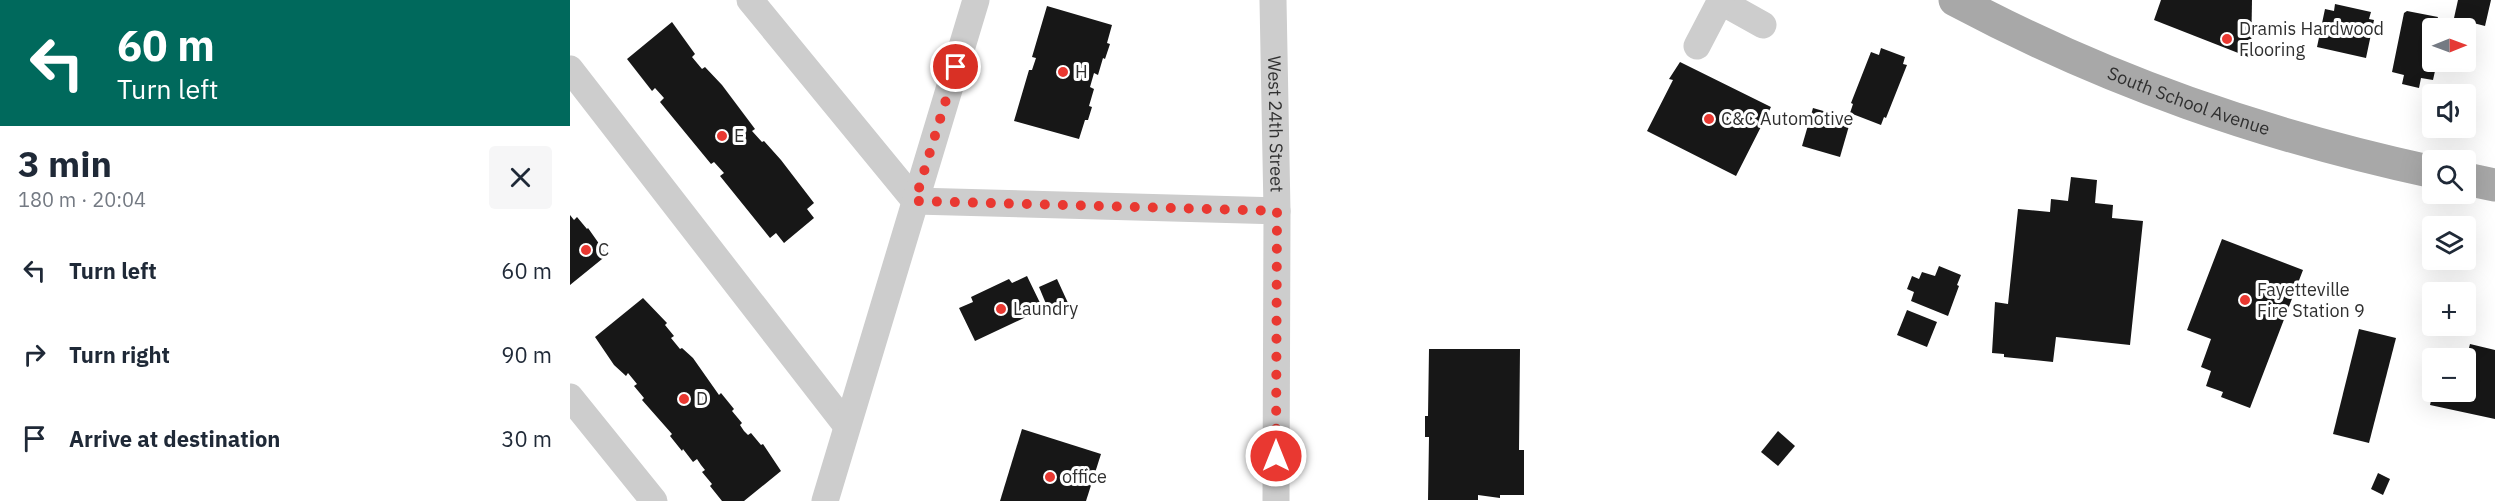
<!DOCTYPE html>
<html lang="en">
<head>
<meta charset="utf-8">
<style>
	body { margin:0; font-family:"IBM Plex Sans",sans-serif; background:#f6f6f7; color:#1f2937; height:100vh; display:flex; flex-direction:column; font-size:22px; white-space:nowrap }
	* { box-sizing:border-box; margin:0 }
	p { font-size:20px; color:#747a83 }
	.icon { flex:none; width:33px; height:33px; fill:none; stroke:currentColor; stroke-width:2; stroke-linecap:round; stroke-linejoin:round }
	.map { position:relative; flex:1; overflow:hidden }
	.drawer { display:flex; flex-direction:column; background:#fff; width:570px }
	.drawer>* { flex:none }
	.hud { background:#00695c; color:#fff; overflow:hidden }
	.needle { width:39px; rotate:89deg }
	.fabs { position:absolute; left:1852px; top:18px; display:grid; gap:12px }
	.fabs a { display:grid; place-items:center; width:54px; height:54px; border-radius:6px; background:#fff; box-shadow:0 6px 24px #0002; font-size:30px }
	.pin { position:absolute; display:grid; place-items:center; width:51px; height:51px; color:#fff; margin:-26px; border:3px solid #fff; border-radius:50%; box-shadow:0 2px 6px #0007 }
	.me { position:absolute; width:66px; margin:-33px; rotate:0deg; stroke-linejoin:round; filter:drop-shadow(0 0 4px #0008) }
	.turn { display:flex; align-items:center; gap:21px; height:126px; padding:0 18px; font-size:27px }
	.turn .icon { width:78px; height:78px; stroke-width:2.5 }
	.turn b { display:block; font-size:42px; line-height:51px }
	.round { display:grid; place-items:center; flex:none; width:63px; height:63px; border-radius:6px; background:#f6f6f7 }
	.overview { display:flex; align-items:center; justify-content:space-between; height:102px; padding:0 18px }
	h1 { font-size:36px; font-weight:800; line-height:45px }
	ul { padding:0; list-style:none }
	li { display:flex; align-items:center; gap:18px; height:84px; padding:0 18px }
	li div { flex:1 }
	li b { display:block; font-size:22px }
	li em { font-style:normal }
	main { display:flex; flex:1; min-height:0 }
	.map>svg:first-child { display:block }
</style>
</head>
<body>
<main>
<section class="drawer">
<div class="hud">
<div class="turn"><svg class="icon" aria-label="left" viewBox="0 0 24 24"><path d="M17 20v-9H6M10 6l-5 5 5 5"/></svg><div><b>60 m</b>Turn left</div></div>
</div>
<div class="overview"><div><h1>3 min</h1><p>180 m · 20:04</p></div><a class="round"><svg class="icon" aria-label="close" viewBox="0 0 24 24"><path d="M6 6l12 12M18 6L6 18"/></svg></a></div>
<ul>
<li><svg class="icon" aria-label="left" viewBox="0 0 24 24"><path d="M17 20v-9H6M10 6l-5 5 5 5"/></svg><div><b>Turn left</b></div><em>60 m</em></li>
<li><svg class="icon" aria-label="right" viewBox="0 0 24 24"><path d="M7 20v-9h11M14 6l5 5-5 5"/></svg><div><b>Turn right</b></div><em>90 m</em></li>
<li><svg class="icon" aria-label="arrive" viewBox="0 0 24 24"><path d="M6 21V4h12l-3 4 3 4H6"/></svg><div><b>Arrive at destination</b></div><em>30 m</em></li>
</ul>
</section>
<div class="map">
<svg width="1925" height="501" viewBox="0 0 1925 501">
	<rect width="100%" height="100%" fill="#fff"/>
	<g fill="#171717">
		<polygon points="1591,0 1682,0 1681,58 1584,20"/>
		<polygon points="1888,0 1921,0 1915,26 1884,18"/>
		<polygon points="1765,4 1801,12 1799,19 1804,20 1796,58 1747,47 1755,9 1764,11"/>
		<polygon points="477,6 542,25 537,43 540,44 535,59 533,58 528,75 524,73 520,87 524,89 519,106 522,107 518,120 515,120 509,139 444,121 459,70 462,70 466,58 462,57"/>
		<polygon points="1837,11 1868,17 1867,20 1875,22 1873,28 1863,28 1863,62 1867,62 1863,80 1851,78 1849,88 1832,84 1834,75 1822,72 1834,13"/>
		<polygon points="102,22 125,54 122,57 132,69 135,67 152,85 185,129 182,131 192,142 194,141 211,160 244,203 237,209 244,218 214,243 206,233 200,238 150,176 154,173 144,162 141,164 90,102 94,98 85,88 82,91 57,59"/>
		<polygon points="1311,48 1335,57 1333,64 1337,65 1316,118 1314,117 1311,125 1280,113 1283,104 1281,103 1301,52 1309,55"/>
		<polygon points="1110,62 1201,107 1166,176 1077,131 1103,80 1099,79"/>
		<polygon points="1243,108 1281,119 1270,157 1232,146"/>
		<polygon points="1501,177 1527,180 1525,203 1543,205 1542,218 1573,221 1560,345 1486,337 1483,362 1434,357 1434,354 1422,353 1425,302 1438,304 1448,209 1480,212 1481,199 1498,201"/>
		<polygon points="0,215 4,220 7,217 17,229 18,228 37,255 0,285"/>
		<polygon points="1652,239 1733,270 1680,408 1651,397 1653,392 1636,386 1641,371 1631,367 1641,339 1617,330"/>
		<polygon points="1369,266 1391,275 1387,285 1389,286 1378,316 1341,301 1344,292 1337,289 1342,276 1349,279 1352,272 1365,276"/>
		<polygon points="457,276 473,309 405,341 389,308 403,302 401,297 439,279 442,283"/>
		<polygon points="487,279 498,303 479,311 469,287"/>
		<polygon points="73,298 97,323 95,325 104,336 101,338 110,349 112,348 123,358 149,395 151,393 164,409 162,411 172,423 170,425 174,431 178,435 181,433 191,445 193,444 211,471 174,501 152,501 140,486 142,484 132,472 135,470 131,465 127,459 123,462 113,449 112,451 100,436 102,434 72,400 74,398 64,386 67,384 58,373 56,376 44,365 25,337"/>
		<polygon points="1337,310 1367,322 1357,347 1327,335"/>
		<polygon points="1789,329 1826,338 1799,443 1763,434"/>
		<polygon points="1900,344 1925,350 1925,419 1860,405 1863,392 1896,392 1896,360"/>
		<polygon points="859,349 950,349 949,450 954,450 954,495 930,495 930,498 908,495 908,500 858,500 859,437 855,437 855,416 858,416"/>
		<polygon points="452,429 531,454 516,501 430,501"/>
		<polygon points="1208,431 1225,446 1208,466 1191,452"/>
		<polygon points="1808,473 1820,479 1813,495 1801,489"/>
	</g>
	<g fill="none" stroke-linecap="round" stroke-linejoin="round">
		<g stroke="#cdcdcd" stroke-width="27">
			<polyline points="180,0 345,201 707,211"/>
			<path id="s1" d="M 703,0 L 707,211 L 706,501"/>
			<polyline points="1150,1 1193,25"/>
			<polyline points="1127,46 1151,0"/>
			<polyline points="0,69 276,425"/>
			<polyline points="0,397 84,501"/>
			<polyline points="255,501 406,0"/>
		</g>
		<g stroke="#a8a8a8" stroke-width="33">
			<path id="s2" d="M 1385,0 C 1539,82 1693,135 1863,172"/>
			<polyline points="1896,179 1925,185"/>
		</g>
	</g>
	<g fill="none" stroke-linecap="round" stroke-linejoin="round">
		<polyline stroke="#e93831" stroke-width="10" stroke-dasharray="0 18" points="386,67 345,201 707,211 706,456"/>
	</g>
	<g fill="#e93831" stroke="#fff" stroke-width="2">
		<circle cx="1657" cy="39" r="6"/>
		<circle cx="493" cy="72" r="6"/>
		<circle cx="1139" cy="119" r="6"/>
		<circle cx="152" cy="136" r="6"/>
		<circle cx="16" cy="250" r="6"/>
		<circle cx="1675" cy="300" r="6"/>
		<circle cx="431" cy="309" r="6"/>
		<circle cx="114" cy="399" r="6"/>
		<circle cx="480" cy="477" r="6"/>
	</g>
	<g text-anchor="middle" stroke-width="6" stroke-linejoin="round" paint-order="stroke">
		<g font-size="18" fill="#303030" stroke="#fff" text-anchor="start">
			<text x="1669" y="35">Dramis Hardwood<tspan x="1669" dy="21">Flooring</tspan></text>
			<text x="505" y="78">H</text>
			<text x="1151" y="125">C&amp;C Automotive</text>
			<text x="164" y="142">E</text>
			<text x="28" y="256">C</text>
			<text x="1687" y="296">Fayetteville<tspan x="1687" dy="21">Fire Station 9</tspan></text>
			<text x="443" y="315">Laundry</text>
			<text x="126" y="405">D</text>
			<text x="492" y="483">office</text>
		</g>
		<g font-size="18" fill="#303030" stroke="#fff">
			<text dy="6" stroke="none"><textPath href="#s2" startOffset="255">South School Avenue</textPath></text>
			<text dy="6" stroke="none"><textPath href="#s1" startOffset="124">West 24th Street</textPath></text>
		</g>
	</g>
</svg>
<div class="fabs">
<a><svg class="needle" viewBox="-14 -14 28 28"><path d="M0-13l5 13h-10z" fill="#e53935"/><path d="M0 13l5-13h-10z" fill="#747a83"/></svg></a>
<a><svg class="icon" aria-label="sound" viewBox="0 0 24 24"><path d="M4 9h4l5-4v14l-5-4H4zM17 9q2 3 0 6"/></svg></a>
<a><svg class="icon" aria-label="search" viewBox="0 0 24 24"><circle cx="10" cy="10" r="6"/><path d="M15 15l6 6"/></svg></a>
<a><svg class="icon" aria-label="layers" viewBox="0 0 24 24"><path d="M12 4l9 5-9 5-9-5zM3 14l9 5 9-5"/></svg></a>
<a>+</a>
<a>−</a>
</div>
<div class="pin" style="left:386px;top:67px;background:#d93025"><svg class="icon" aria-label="arrive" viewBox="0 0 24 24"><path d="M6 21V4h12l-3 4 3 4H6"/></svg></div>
<svg class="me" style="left:706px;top:456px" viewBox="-20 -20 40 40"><circle r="17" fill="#e93831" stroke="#fff" stroke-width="3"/><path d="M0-11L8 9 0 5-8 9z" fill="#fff"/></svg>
</div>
</main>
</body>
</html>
